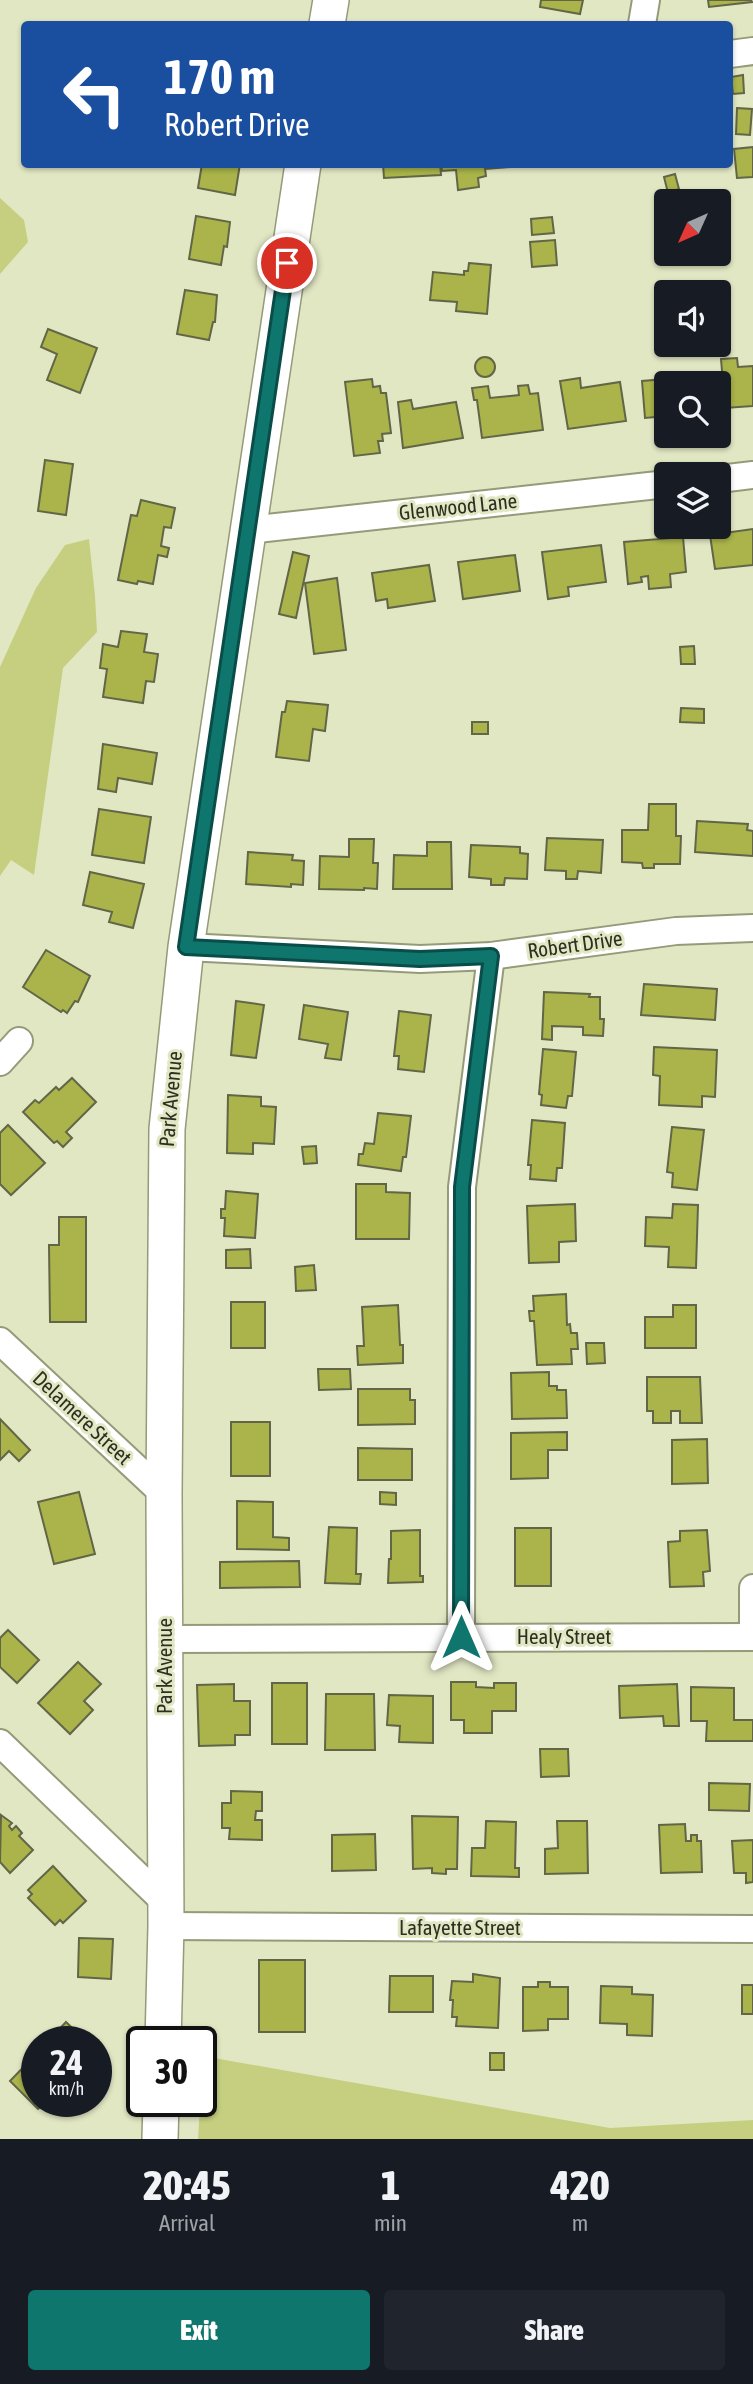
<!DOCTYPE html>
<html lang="en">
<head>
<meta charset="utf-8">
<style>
	body { margin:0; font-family:"Asap Condensed",sans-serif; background:#20242c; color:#f1f3f6; height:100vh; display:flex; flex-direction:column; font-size:26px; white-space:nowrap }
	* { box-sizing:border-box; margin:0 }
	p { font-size:23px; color:#9ea1a6 }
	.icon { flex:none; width:38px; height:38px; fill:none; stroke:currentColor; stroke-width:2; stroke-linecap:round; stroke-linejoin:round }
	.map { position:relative; height:2139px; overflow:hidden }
	.panel { display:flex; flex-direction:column; background:#171b24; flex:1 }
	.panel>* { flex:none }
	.guide { position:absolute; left:21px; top:21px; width:712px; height:147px; border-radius:7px; box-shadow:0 2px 5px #0004; background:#1a4fa0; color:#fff; overflow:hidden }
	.needle { width:46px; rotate:225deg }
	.controls { position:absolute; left:654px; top:189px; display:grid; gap:14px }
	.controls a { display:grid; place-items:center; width:77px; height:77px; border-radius:7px; background:#171b24; box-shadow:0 2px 5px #0004; font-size:35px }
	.speed { position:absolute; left:21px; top:2026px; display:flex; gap:14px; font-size:35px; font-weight:700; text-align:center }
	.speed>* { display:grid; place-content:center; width:91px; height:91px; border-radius:50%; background:#171b24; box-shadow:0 2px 5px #0004; line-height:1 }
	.speed small { font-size:18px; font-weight:400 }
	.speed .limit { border:4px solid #111; border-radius:10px; background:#fff; color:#111 }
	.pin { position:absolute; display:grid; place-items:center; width:60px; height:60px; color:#fff; margin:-30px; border:4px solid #fff; border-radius:50%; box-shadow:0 2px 7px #0007 }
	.me { position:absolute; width:77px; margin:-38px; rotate:0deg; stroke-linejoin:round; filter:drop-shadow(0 0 5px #0008) }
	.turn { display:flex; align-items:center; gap:24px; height:147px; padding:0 28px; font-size:32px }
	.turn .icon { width:91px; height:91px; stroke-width:2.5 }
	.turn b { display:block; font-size:49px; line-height:60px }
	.eta { display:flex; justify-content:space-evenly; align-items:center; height:119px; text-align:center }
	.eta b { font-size:42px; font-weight:800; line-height:49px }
	.primary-button { display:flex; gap:14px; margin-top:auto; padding:14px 28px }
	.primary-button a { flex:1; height:80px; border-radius:7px; background:#0f766e; color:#fff; font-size:28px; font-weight:800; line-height:80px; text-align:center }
	.primary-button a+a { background:#20242c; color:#f1f3f6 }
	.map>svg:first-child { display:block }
</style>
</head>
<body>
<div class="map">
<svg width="753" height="2139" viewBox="0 0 753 2139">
	<rect width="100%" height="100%" fill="#e1e7c3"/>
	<g fill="#c6cf80">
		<polygon points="0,198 24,220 28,242 0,274"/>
		<polygon points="89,539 95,596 97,632 63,668 34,875 11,860 0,876 0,667 36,588 65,545"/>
		<polygon points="203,2056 610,2128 753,2120 753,2139 198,2139"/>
	</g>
	<g fill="#aab44a" stroke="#626647" stroke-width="2">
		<polygon points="541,0 583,0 580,14 540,7"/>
		<polygon points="708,0 751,0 752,2 709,7"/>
		<polygon points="743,75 744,93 733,94 731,77"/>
		<polygon points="737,108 752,109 750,135 736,134"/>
		<polygon points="753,147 753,177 737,178 734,149"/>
		<polygon points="202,164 240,164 235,195 198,188"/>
		<polygon points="383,164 440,164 441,175 384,178"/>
		<polygon points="441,164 510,164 510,167 485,169 486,176 478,178 479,187 458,190 456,170 442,171"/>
		<polygon points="675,174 679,189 668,193 664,177"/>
		<polygon points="196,216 230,222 227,247 224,246 221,265 189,259"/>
		<polygon points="552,217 554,233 532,235 531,219"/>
		<polygon points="555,240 557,265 532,267 530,242"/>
		<polygon points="469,263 491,265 487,314 456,311 457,302 430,300 433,272 464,275 464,271 468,271"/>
		<polygon points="185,290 217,295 215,322 213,322 209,340 177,334"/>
		<polygon points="48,329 97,348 80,393 47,380 57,354 41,347"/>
		<circle cx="485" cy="367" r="10"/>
		<polygon points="737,358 738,367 753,366 753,406 725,408 721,359"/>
		<polygon points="702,376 702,383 667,383 667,416 645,418 642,381"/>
		<polygon points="580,378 581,388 620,382 626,421 568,429 560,381"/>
		<polygon points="372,379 373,387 380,386 381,393 386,393 391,433 382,434 383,441 378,441 380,453 354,456 345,382"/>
		<polygon points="528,385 530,394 538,393 543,430 482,438 477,400 474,400 472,388 488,386 490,398 519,395 518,386"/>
		<polygon points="411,400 413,409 456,402 463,438 403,448 398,402"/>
		<polygon points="45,460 73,464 66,515 38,511"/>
		<polygon points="141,500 175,508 171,528 164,527 161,546 169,548 167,557 158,555 153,584 138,581 137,584 118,580 131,515 137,516"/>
		<polygon points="753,529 753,565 715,569 710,535"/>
		<polygon points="683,537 686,572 670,574 671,587 649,589 648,576 641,577 642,582 628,584 624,542"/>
		<polygon points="601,545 606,582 568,587 569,596 548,599 542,552"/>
		<polygon points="293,552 309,556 296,618 279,614"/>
		<polygon points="515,555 520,591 463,599 458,562"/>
		<polygon points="429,565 435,601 388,608 387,599 376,601 372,573"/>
		<polygon points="337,578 346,650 314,654 305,583"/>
		<polygon points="121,631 147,634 144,652 158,654 154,682 146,681 143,703 103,697 107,669 100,668 103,644 118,647"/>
		<polygon points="694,646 695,664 681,664 680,647"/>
		<polygon points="287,701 328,705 325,731 313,729 309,761 276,757 282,712 285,712"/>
		<polygon points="681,708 704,709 704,723 680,722"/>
		<rect x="472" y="722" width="16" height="12"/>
		<polygon points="103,744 157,753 152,784 118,778 116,792 98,789"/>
		<polygon points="649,804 676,804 676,836 681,836 680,864 654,864 654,868 643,868 642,863 622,862 622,830 648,830"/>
		<polygon points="99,809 151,817 144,863 92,855"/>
		<polygon points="697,821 748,824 747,830 753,831 753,856 695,852"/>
		<polygon points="547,838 603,840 601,873 578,871 577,879 566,879 566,871 545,870"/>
		<polygon points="349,839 374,839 373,863 378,863 377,889 364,888 364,890 319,889 320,856 349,857"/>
		<polygon points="427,842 451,842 452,889 393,889 394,855 427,856"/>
		<polygon points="471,845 520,847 520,853 528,854 527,879 505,878 504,885 491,885 491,879 469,877"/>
		<polygon points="248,852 293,855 292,860 304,861 303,885 291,884 291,887 246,884"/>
		<polygon points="90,872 144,884 133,928 109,922 112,912 83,905"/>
		<polygon points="46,950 90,976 78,1002 75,1001 67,1013 63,1010 61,1012 23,987"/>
		<polygon points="644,984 717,989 715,1020 641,1015"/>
		<polygon points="544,992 590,994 589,997 600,997 600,1019 604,1019 603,1036 583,1035 583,1027 552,1026 552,1040 542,1039"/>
		<polygon points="236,1001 264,1005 256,1058 231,1055"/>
		<polygon points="304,1005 348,1012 341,1060 325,1058 328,1044 299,1039"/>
		<polygon points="399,1011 431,1015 424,1072 398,1069 399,1056 394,1056"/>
		<polygon points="654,1047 717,1050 715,1097 702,1096 702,1107 659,1105 660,1076 653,1075"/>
		<polygon points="543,1049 576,1052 572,1096 568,1096 566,1108 541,1105 542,1095 539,1094"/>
		<polygon points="72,1078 96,1102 66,1132 72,1138 63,1147 57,1141 54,1143 23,1112 35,1100 39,1103 56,1087 59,1090"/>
		<polygon points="228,1095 261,1097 261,1106 276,1107 274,1144 253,1143 253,1154 227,1153"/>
		<polygon points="378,1113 411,1116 406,1157 403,1157 401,1171 358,1165 359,1154 363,1154 365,1143 374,1144"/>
		<polygon points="532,1120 565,1123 562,1168 557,1168 556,1181 530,1179 531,1165 528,1165"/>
		<polygon points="8,1125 45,1163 11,1195 0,1184 0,1133"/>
		<polygon points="672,1127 704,1130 697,1190 672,1187 673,1173 667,1172"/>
		<polygon points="316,1146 317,1163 304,1164 302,1147"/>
		<polygon points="356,1184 386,1184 386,1192 410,1193 409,1239 356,1239"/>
		<polygon points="226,1191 258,1194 255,1238 224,1236 225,1218 221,1218 221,1209 225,1209"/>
		<polygon points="575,1204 576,1241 559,1242 559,1262 529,1263 527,1206"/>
		<polygon points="673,1204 698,1205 696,1268 668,1267 669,1247 645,1246 646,1217 672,1218"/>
		<polygon points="59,1217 86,1217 86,1322 50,1322 49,1245 59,1245"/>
		<polygon points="250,1249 251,1268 226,1268 226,1250"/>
		<polygon points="314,1265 316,1290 296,1291 295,1267"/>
		<polygon points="566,1294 567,1325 570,1324 571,1333 577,1333 578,1349 571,1349 572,1364 537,1365 534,1321 530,1321 529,1311 534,1311 533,1296"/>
		<rect x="231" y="1302" width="34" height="46"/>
		<polygon points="398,1305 400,1345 403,1345 403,1363 358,1365 357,1346 364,1346 362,1307"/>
		<polygon points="673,1305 696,1305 696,1348 645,1348 645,1317 673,1317"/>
		<polygon points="586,1343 604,1343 605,1363 587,1364"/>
		<polygon points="318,1369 350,1369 351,1389 319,1390"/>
		<polygon points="549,1372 549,1386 557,1386 557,1390 566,1390 567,1418 512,1419 511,1373"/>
		<polygon points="647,1377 700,1377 702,1423 680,1423 680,1411 671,1411 671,1423 653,1423 653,1411 647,1411"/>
		<polygon points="358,1389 410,1389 410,1400 415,1400 415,1424 358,1425"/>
		<polygon points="0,1419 30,1450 19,1461 9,1451 0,1460"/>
		<rect x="231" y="1422" width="39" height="54"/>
		<polygon points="567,1432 567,1450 548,1450 548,1478 511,1479 511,1433"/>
		<polygon points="707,1439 708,1483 672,1484 672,1440"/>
		<polygon points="358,1448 412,1449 412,1480 358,1480"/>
		<polygon points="79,1492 95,1554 54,1564 38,1502"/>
		<polygon points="380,1492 396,1493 396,1505 380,1504"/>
		<polygon points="237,1501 273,1502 273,1537 289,1538 289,1550 237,1549"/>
		<polygon points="329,1527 357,1528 356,1574 361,1574 360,1584 325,1583"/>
		<rect x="515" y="1528" width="36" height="58"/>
		<polygon points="420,1530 420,1576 423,1576 423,1582 388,1583 389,1559 391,1559 391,1531"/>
		<polygon points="707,1530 710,1571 703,1572 704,1586 670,1587 668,1542 680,1541 680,1531"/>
		<polygon points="299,1561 300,1587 220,1588 220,1562"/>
		<polygon points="8,1630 39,1660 17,1683 0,1667 0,1638"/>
		<polygon points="78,1662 101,1684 84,1701 93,1710 70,1734 38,1703"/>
		<polygon points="451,1682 476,1682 476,1687 494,1688 494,1683 516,1683 516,1711 492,1711 492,1733 464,1733 464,1720 451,1720"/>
		<rect x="272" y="1683" width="35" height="61"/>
		<polygon points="234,1684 234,1701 250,1701 250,1735 235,1735 235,1745 199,1746 197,1685"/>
		<polygon points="677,1684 679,1726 664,1726 663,1716 620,1718 619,1686"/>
		<polygon points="691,1687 734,1688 734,1720 753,1720 753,1741 706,1741 707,1721 691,1721"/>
		<polygon points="326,1694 374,1694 375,1750 325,1750"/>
		<polygon points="389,1695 433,1696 433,1743 399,1742 400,1726 387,1725"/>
		<polygon points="540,1749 568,1749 569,1776 541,1777"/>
		<polygon points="709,1783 750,1784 749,1811 709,1810"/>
		<polygon points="231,1791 262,1792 262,1811 256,1811 255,1820 262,1820 262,1840 229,1839 230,1828 222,1828 222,1803 231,1803"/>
		<polygon points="1,1815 12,1823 9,1826 12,1830 16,1826 22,1833 19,1836 33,1850 10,1873 0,1862"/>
		<polygon points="412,1816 458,1817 457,1869 446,1869 446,1874 432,1873 432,1868 413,1869"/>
		<polygon points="486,1821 516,1822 515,1868 519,1868 519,1877 471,1876 472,1848 485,1848"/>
		<polygon points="557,1821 587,1821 588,1873 545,1874 545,1849 558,1848"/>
		<polygon points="685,1824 686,1841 691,1841 691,1835 697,1835 697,1841 701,1841 702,1872 661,1873 659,1825"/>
		<polygon points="375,1834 376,1870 332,1871 332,1835"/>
		<polygon points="753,1840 753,1882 746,1883 746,1873 734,1873 732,1841"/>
		<polygon points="53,1866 86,1901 63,1923 60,1920 55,1925 28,1898 32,1894 28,1890"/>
		<polygon points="79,1938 113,1939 111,1979 78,1977"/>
		<rect x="259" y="1960" width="46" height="72"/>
		<polygon points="473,1974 500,1978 498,2028 456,2026 457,2017 452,2017 453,2000 450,2000 452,1981 473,1982"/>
		<polygon points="390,1976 433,1976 433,2012 389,2012"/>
		<polygon points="538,1982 550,1982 550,1987 568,1987 568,2019 548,2019 548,2030 523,2031 523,1987 538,1987"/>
		<rect x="742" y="1985" width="11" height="29"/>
		<polygon points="601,1986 632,1987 632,1994 653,1995 652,2036 627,2035 627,2024 600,2023"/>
		<polygon points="66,2022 87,2042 47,2042"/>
		<polygon points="37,2053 37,2102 46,2102 38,2109 10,2081"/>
		<rect x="490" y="2053" width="14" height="17"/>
	</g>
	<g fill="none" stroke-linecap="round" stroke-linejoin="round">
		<g stroke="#959a79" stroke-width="30">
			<g id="minor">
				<polyline points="642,24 646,0"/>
				<polyline points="730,54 753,51"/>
				<polyline points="719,479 753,475"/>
				<polyline points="249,530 667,484"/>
				<polyline points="186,947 420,959 491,956 676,931 753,928"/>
				<polyline points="0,1062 19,1041"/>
				<polyline points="0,1341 164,1494"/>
				<polyline points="461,1637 462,1187 491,956"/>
				<polyline points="753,1637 753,1588"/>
				<polyline points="165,1639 753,1637"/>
				<polyline points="0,1743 166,1903"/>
				<polyline points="166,1926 753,1929"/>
			</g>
		</g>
		<g stroke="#959a79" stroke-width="38">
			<g id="major">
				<polyline points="327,24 331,0"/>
				<polyline points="163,2042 166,1926 164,1494 167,1129 186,947 303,164"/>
				<polyline points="160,2139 161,2102"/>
			</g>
		</g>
		<use href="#minor" stroke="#fff" stroke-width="26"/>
		<use href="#major" stroke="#fff" stroke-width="35"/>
	</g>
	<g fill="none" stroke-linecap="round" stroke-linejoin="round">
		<g stroke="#0a4d48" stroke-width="18">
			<polyline id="route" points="287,263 186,947 420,959 491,956 462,1187 461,1637"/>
		</g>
		<use href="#route" stroke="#0f766e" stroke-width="12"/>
	</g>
	<g text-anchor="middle" stroke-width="6" stroke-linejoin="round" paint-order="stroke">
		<g font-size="21" fill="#2d2f21" stroke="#e1e7c3">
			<text transform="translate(458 507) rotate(-6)" y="7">Glenwood Lane</text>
			<text transform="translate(575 945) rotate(-8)" y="7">Robert Drive</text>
			<text transform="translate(171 1099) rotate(-85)" y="7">Park Avenue</text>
			<text transform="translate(82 1418) rotate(43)" y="7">Delamere Street</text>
			<text x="564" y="1644">Healy Street</text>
			<text transform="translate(165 1666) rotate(-90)" y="7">Park Avenue</text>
			<text x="460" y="1935">Lafayette Street</text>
		</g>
	</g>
</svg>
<div class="controls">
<a><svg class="needle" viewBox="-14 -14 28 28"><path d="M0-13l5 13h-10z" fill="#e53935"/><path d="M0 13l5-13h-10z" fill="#9ea1a6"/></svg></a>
<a><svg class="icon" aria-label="sound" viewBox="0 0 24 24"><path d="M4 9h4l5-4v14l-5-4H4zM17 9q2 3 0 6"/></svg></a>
<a><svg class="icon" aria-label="search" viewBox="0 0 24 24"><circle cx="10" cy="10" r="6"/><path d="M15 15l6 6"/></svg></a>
<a><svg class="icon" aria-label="layers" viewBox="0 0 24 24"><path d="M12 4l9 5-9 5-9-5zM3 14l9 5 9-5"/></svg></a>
</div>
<div class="speed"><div>24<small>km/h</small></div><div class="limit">30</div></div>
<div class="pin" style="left:287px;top:263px;background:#d93025"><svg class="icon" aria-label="arrive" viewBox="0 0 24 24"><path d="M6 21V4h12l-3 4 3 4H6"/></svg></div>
<svg class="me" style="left:461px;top:1637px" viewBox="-20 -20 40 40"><path d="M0-17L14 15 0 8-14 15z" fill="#0f766e" stroke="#fff" stroke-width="4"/></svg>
<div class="guide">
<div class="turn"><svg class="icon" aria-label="left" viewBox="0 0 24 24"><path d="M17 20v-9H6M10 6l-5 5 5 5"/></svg><div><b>170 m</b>Robert Drive</div></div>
</div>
</div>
<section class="panel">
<div class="eta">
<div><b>20:45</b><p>Arrival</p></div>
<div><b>1</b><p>min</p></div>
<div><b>420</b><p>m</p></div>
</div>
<div class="primary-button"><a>Exit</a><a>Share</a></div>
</section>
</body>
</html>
